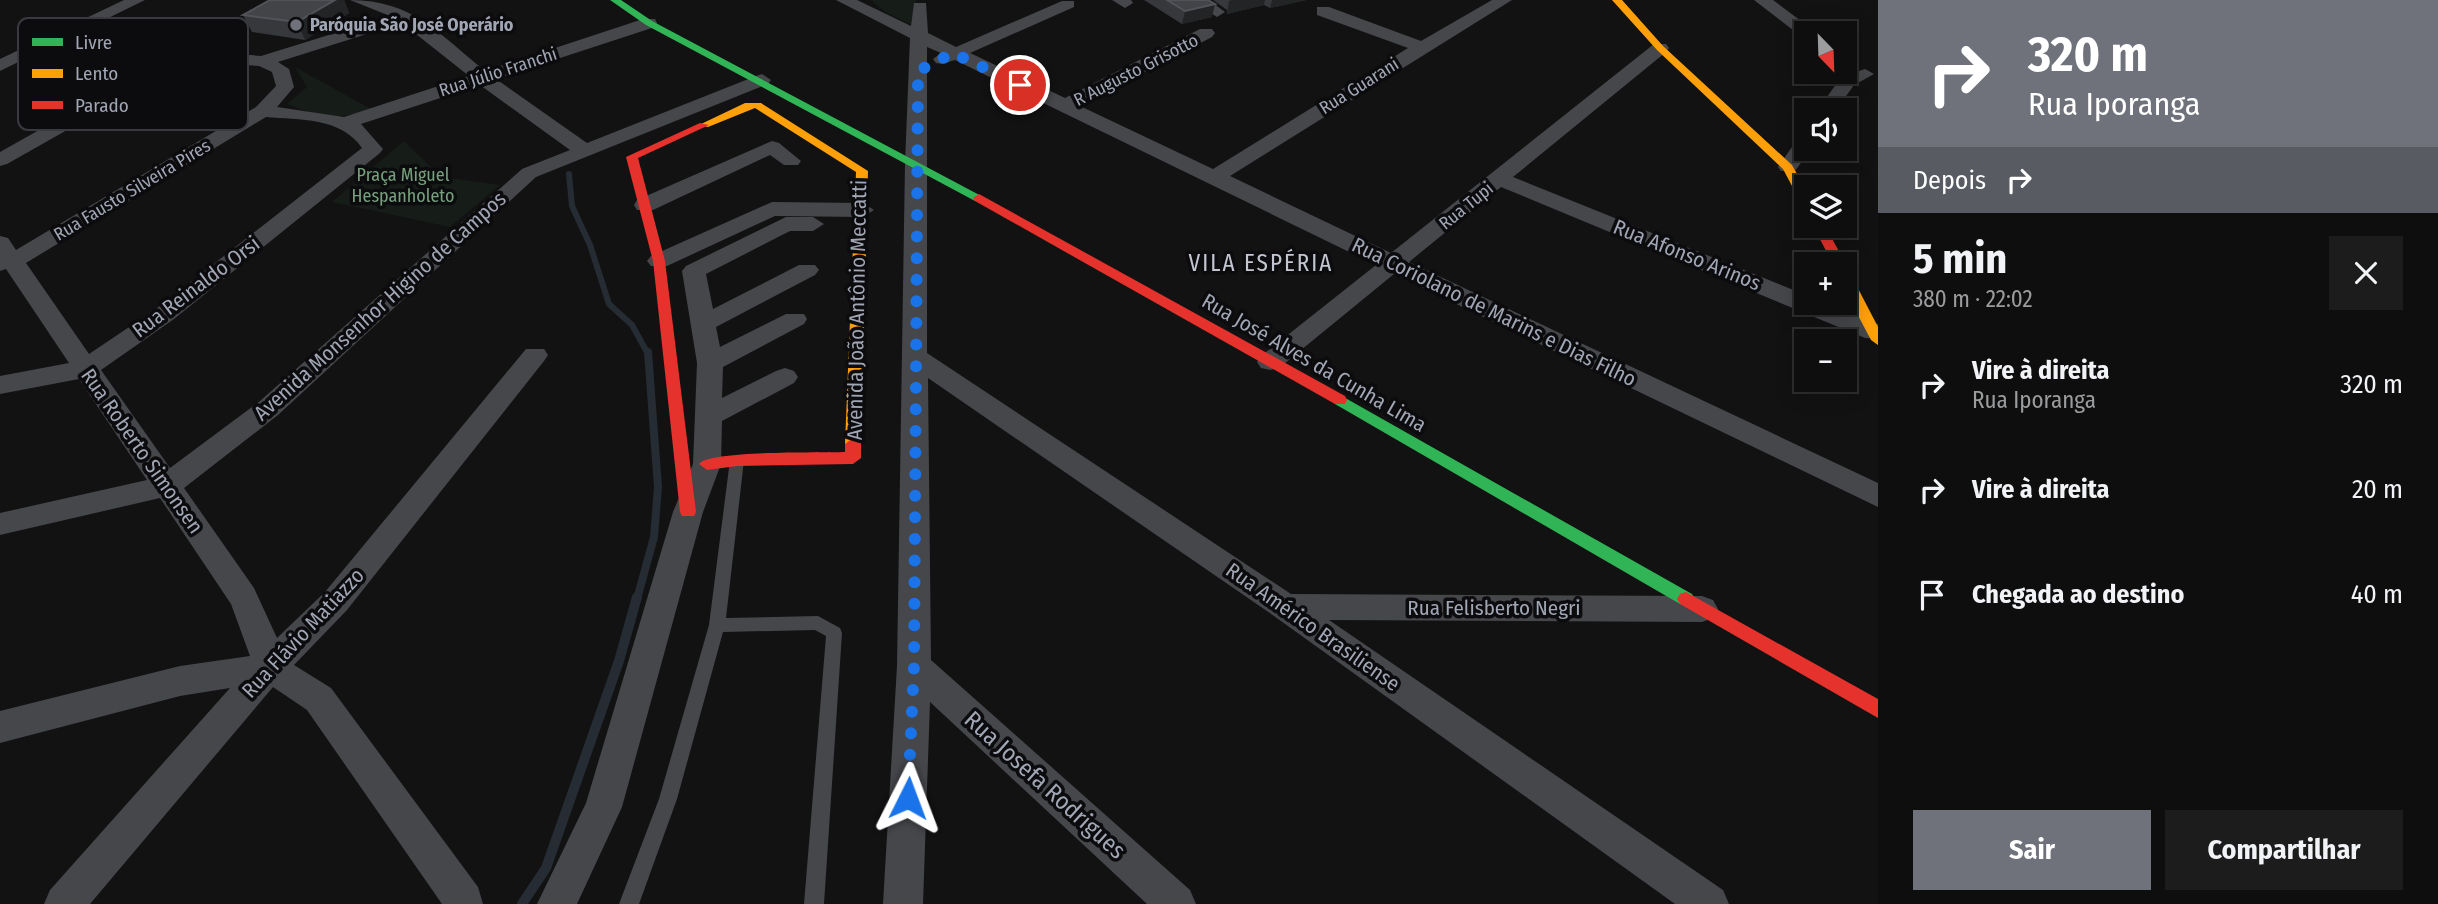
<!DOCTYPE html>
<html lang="pt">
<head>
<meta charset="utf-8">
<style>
	body { margin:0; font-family:"Fira Sans Condensed",sans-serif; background:#1c1c1c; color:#f1f3f6; height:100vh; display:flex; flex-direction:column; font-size:26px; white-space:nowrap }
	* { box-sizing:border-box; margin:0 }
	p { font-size:23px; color:#9b9c9e }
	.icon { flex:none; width:38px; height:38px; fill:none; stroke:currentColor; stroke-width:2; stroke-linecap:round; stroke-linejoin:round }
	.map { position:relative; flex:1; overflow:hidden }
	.details { display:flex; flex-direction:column; background:#0e0e0e; width:560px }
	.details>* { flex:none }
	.guide { background:#6f727b; color:#fff; overflow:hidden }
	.needle { width:46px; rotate:157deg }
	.controls { position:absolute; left:1794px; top:21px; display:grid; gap:14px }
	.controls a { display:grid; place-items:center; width:63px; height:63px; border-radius:0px; background:#0e0e0e; box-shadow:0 4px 18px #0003,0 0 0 2px #2e2e2e; font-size:35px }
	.pin { position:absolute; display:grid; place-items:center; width:60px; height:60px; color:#fff; margin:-30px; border:4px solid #fff; border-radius:50%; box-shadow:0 2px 7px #0007 }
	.me { position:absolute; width:77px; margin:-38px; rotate:3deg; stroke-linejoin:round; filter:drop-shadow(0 0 5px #0008) }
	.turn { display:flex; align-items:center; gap:24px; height:147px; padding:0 35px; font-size:32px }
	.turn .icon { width:91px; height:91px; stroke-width:2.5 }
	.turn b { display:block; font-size:49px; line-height:60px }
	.then { display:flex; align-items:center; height:66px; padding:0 35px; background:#0003; gap:14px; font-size:26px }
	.round { display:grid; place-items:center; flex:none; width:74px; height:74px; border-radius:0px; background:#1c1c1c }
	.overview { display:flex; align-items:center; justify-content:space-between; height:119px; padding:0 35px }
	h1 { font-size:42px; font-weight:700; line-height:52px }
	.button { display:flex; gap:14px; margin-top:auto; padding:14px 35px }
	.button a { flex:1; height:80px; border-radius:0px; background:#6f727b; color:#fff; font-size:28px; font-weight:700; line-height:80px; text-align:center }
	.button a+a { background:#1c1c1c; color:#f1f3f6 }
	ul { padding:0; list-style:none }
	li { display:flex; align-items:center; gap:21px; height:105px; padding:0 35px }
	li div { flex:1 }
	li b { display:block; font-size:26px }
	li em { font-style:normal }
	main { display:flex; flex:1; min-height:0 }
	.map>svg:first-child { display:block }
</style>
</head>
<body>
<main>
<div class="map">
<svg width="1878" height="904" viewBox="0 0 1878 904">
	<rect width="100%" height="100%" fill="#121212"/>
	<g fill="#161c18">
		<polygon points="871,0 916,0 914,26 885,12"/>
		<path d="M 295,67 L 371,109 C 343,121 315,116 287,104 L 307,87 Z"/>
		<polygon points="404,141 441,177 500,185 450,227 332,202"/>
	</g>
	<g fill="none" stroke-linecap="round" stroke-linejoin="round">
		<polyline stroke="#252c34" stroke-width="6" points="569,174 572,206 590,245 609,304 632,325 648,354"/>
		<polyline stroke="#252c34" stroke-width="8" points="637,599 654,537 658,487 648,352"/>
		<polyline stroke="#252c34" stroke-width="10" points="522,904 546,868 619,661 637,597"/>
		<polygon fill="#46474b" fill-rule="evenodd" points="737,455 744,460 726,618 818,616 840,628 842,633 824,904 804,904 826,636 815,630 723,632 677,799 639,904 619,904 659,799 709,625 730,460"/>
		<g fill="#46474b" fill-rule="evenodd">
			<polygon points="124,0 145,0 0,71 0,59"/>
			<path d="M 350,0 C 413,0 439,34 485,71 L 643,19 L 655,19 L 657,23 L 655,27 L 496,79 L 587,143 L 756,76 L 762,74 L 771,80 L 768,84 L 536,177 L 278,415 L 184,488 L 254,588 L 277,638 L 325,592 L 526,349 L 544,349 L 548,355 L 544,361 L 347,610 L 294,665 L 331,688 L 478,887 L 483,904 L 442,904 L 307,710 L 273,687 L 90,904 L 44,904 L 50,890 L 230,688 L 180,696 L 0,743 L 0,711 L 180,666 L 250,656 L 231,604 L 160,498 L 0,535 L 0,513 L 147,480 L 79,379 L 0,394 L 0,376 L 69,363 L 6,269 L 0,271 L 0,236 L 8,238 L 16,250 L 256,107 L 276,86 L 272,72 L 259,66 L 189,61 L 7,164 L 0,166 L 0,152 L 217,30 L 223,29 L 232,34 L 205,51 L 261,56 L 390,16 ZM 402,23 L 469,76 L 344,117 L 277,107 L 294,87 L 289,69 L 278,62 ZM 480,85 L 570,150 L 522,169 L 260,401 L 170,468 L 101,370 L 174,319 L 380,153 L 383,149 L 361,124 ZM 266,117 C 299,120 341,117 362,148 L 156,309 L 89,354 L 26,263 Z"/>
			<polygon points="836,0 857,0 911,26 914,3 926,3 928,33 956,47 1062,1 1074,1 1074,7 970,53 1065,98 1200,29 1212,29 1215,33 1212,37 1080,106 1213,169 1408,48 1317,15 1317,7 1329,7 1421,41 1492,0 1512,0 1230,176 1391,253 1654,44 1666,44 1669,48 1666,52 1513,177 1806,295 1806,303 1824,303 1878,324 1878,339 1865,338 1501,187 1409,262 1878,483 1878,507 1394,274 1279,368 1270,370 1261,368 1257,362 1261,356 1376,265 955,60 942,64 936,63 933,59 941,53 927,47 927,353 1291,594 1702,596 1713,600 1718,609 1713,618 1702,622 1329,620 1723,890 1729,904 1675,904 1274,616 928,378 931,660 1190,890 1196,904 1147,904 930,702 923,904 883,904 897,666 905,163 910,38"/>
			<polygon points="1112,0 1131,0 1133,3 1125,8"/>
			<polygon points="1190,0 1209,0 1225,12 1217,17"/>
			<polygon points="1754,0 1773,0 1817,33 1802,37"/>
			<polygon points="1865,69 1874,74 1854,85 1836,110 1818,110 1841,77"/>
			<polygon points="1806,135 1806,149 1811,149 1795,171 1781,171 1778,167 1799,137"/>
			<polygon points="772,141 779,143 801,161 798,165 784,165 770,155 653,210 637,210 634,205 637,200"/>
			<polygon points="772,202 863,203 874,210 863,217 775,216 667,266 651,266 647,261 651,256"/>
			<polygon points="786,217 813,217 824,224 813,231 790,231 706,274 713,309 799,265 815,265 819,270 815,275 716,327 720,347 786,314 804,314 807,319 804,324 723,367 722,398 776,371 785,368 794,371 798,377 794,383 722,421 721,464 703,512 622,807 577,904 537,904 586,803 673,512 693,464 697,363 682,271 686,266"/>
		</g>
		<g fill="#30b455" fill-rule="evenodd">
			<polygon points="610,0 621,0 652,21 985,198 983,201 975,201 646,25"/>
			<polygon points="1340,395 1692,594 1695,599 1692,604 1686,606 1680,604 1335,404 1333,400"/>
		</g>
		<g fill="#ff9f0a" fill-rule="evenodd">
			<polygon points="1612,0 1622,0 1663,46 1792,165 1806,190 1806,205 1800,201 1783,169 1657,50"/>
			<polygon points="745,103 761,103 868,171 861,444 859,448 847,448 845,444 856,172 755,108 708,127 699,125"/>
			<polygon points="1844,271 1851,275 1878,327 1878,345 1871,340 1844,289"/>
		</g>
		<g fill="#e5322d" fill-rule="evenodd">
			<polygon points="700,123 709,125 638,158 665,261 696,512 694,516 682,516 680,512 653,261 626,157"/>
			<polygon points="979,194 1345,396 1347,400 1345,404 1335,404 975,201 973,198"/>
			<polygon points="1813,226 1825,226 1846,264 1844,265 1833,264"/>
			<path d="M 853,438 L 861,444 L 861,458 L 853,464 L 737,466 L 707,470 L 699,464 C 709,450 822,453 845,452 L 845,444 Z"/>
			<polygon points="1686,592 1878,699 1878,718 1680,604 1677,599 1680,594"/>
		</g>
	</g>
	<g fill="#37383b">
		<polygon points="270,0 344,0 349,13 305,40 252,32 243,15"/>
		<polygon points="1144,0 1208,0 1212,17 1182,24"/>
		<polygon points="1213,0 1306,0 1270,8 1264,5 1227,14 1227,10"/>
	</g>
	<g fill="#232425">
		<polygon points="335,0 344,0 349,13 305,40 297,22"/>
		<polygon points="1232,0 1265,0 1264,5 1227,14 1229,1"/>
		<polygon points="1272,0 1306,0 1270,8"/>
		<polygon points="1215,4 1212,17 1182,24 1185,11"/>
	</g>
	<g fill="#424448" stroke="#515359" stroke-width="2">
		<polygon points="270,0 335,0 297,22 243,15"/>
		<polygon points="1167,0 1208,0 1215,4 1185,11"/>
	</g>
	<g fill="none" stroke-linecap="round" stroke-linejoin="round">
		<polyline stroke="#1a73e8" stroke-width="12" stroke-dasharray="0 21.6" points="908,798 914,666 918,71 953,53 1020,85"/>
	</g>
	<circle fill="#6f727b" stroke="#0c0c0e" stroke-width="2.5" cx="296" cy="25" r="7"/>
	<g text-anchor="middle" stroke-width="7" stroke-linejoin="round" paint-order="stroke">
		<g font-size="18" font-weight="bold" fill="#a1a6b4" stroke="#0c0c0e" text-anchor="start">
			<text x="310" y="31">Paróquia São José Operário</text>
		</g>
		<g font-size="18" fill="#a1a6b4" stroke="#0c0c0e">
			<text transform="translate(1136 70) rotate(-27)" y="6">R Augusto Grisotto</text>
			<text transform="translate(498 72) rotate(-18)" y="6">Rua Júlio Franchi</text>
			<text transform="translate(1359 86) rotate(-32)" y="6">Rua Guarani</text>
			<text transform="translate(132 190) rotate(-31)" y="6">Rua Fausto Silveira Pires</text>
			<text transform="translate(1466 206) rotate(-39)" y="6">Rua Tupi</text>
		</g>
		<g font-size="18" fill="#77a17d" stroke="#0c0c0e">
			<text x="403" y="181">Praça Miguel<tspan x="403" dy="21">Hespanholeto</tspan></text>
		</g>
		<g font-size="21" fill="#a1a6b4" stroke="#0c0c0e">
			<text transform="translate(1687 255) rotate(22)" y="7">Rua Afonso Arinos</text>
			<text transform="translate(196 287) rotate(-37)" y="7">Rua Reinaldo Orsi</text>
			<text transform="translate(380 306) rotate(-42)" y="7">Avenida Monsenhor Higino de Campos</text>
			<text transform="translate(857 310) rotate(-89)" y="7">Avenida João Antônio Meccatti</text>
			<text transform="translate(1494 312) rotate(26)" y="7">Rua Coriolano de Marins e Dias Filho</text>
			<text transform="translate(1314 363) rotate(30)" y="7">Rua José Alves da Cunha Lima</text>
			<text transform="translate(142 451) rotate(55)" y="7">Rua Roberto Simonsen</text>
			<text x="1494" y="615">Rua Felisberto Negri</text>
			<text transform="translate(1313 627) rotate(35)" y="7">Rua Américo Brasiliense</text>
			<text transform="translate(303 633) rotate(-47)" y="7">Rua Flávio Matiazzo</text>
		</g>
		<g font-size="23" letter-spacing="2" fill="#c3c5d0" stroke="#0c0c0e">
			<text x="1261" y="271">VILA ESPÉRIA</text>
		</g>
		<g font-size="24" fill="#a1a6b4" stroke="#0c0c0e">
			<text transform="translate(1045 785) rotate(42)" y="8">Rua Josefa Rodrigues</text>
		</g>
	</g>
	<rect x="18" y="18" width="230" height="112" rx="10" fill="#0c0c0e" stroke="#393a40" stroke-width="2"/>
	<rect x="32" y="38" width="31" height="8" fill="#30b455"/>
	<rect x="32" y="69" width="31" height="9" fill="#ff9f0a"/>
	<rect x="32" y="101" width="31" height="8" fill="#e5322d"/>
	<g font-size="19" fill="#a1a6b4">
		<text x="75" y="49">Livre</text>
		<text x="75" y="80">Lento</text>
		<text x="75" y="112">Parado</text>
	</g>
</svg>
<div class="controls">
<a><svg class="needle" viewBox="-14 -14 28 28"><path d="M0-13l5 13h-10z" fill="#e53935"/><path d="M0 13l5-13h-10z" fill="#9b9c9e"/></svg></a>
<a><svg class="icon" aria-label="sound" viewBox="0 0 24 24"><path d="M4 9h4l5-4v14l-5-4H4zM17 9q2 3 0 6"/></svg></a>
<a><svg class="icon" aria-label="layers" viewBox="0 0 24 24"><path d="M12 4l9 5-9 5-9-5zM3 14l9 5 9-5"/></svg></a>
<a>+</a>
<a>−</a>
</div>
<div class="pin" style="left:1020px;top:85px;background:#d93025"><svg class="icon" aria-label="arrive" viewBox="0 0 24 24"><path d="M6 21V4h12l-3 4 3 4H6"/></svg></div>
<svg class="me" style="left:908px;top:798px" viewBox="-20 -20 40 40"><path d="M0-17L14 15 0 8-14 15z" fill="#1a73e8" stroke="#fff" stroke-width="4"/></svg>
</div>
<section class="details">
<div class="guide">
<div class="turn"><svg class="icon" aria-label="right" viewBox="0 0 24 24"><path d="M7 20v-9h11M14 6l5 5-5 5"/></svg><div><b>320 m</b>Rua Iporanga</div></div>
<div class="then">Depois<svg class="icon" aria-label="right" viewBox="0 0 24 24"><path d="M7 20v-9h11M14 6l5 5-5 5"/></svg></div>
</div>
<div class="overview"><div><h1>5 min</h1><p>380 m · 22:02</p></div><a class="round"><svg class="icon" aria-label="close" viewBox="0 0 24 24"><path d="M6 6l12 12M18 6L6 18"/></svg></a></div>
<ul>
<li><svg class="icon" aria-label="right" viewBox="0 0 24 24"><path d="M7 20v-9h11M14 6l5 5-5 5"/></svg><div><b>Vire à direita</b><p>Rua Iporanga</p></div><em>320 m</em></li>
<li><svg class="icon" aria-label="right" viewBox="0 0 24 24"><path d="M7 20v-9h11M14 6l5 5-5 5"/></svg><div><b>Vire à direita</b></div><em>20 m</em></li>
<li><svg class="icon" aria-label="arrive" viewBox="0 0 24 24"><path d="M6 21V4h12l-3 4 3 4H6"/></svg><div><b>Chegada ao destino</b></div><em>40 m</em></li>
</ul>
<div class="button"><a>Sair</a><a>Compartilhar</a></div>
</section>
</main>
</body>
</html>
